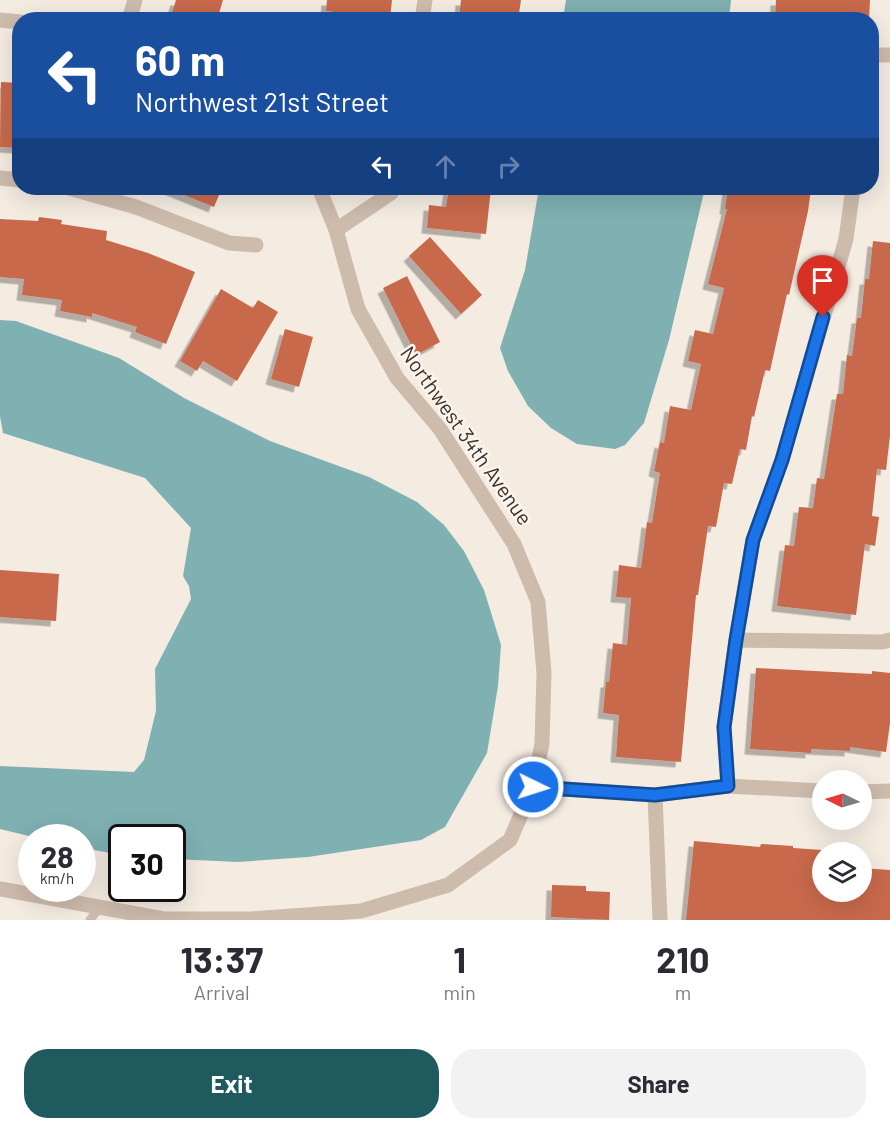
<!DOCTYPE html>
<html lang="en">
<head>
<meta charset="utf-8">
<style>
	body { margin:0; font-family:Barlow,sans-serif; background:#f2f2f3; color:#2b2b33; height:100vh; display:flex; flex-direction:column; font-size:22px; white-space:nowrap }
	* { box-sizing:border-box; margin:0 }
	p { font-size:20px; color:#7c7c81 }
	.icon { flex:none; width:33px; height:33px; fill:none; stroke:currentColor; stroke-width:2; stroke-linecap:round; stroke-linejoin:round }
	.map { position:relative; height:920px; overflow:hidden }
	.drawer { display:flex; flex-direction:column; background:#fff; flex:1 }
	.drawer>* { flex:none }
	.banner { position:absolute; left:12px; top:12px; width:867px; height:183px; border-radius:24px; box-shadow:0 6px 24px #0002; background:#1a4fa0; color:#fff; overflow:hidden }
	.needle { width:39px; rotate:275deg }
	.fabs { position:absolute; left:812px; top:770px; display:grid; gap:12px }
	.fabs a { display:grid; place-items:center; width:60px; height:60px; border-radius:50%; background:#fff; box-shadow:0 6px 24px #0002; font-size:30px }
	.speed { position:absolute; left:18px; top:824px; display:flex; gap:12px; font-size:30px; font-weight:700; text-align:center }
	.speed>* { display:grid; place-content:center; width:78px; height:78px; border-radius:50%; background:#fff; box-shadow:0 6px 24px #0002; line-height:1 }
	.speed small { font-size:15px; font-weight:400 }
	.speed .limit { border:3px solid #111; border-radius:9px; background:#fff; color:#111 }
	.pin { position:absolute; display:grid; place-items:center; width:51px; height:51px; color:#fff; margin:-62px -26px; border-radius:50% 50% 50% 0; rotate:-45deg; box-shadow:0 0 6px #0007 }
	.pin .icon { rotate:45deg }
	.me { position:absolute; width:66px; margin:-33px; rotate:94deg; stroke-linejoin:round; filter:drop-shadow(0 0 4px #0008) }
	.turn { display:flex; align-items:center; gap:21px; height:126px; padding:0 24px; font-size:27px }
	.turn .icon { width:78px; height:78px; stroke-width:2.5 }
	.turn b { display:block; font-size:42px; line-height:51px }
	.lanes { display:flex; align-items:center; height:57px; padding:0 24px; background:#0003; justify-content:center; gap:30px; direction:ltr }
	.lanes .off { opacity:.35 }
	.eta { display:flex; justify-content:space-evenly; align-items:center; height:102px; text-align:center }
	.eta b { font-size:36px; font-weight:700; line-height:42px }
	.action { display:flex; gap:12px; margin-top:auto; padding:12px 24px }
	.action a { flex:1; height:69px; border-radius:24px; background:#1f5a5e; color:#fff; font-size:24px; font-weight:700; line-height:69px; text-align:center }
	.action a+a { background:#f2f2f3; color:#2b2b33 }
	.map>svg:first-child { display:block }
</style>
</head>
<body>
<div class="map">
<svg width="890" height="920" viewBox="0 0 890 920">
	<defs>
		<filter id="shadow"><feDropShadow dx="-5.5" dy="5.5" stdDeviation="0" flood-color="#0004"/></filter>
	</defs>
	<rect width="100%" height="100%" fill="#f4ebe1"/>
	<g fill="#7fb0b2">
		<polygon points="566,0 731,0 729,19 563,19"/>
		<polygon points="539,188 705,188 669,340 644,423 625,445 615,449 577,444 551,428 528,406 508,371 500,348 525,270"/>
		<polygon points="0,320 16,321 119,358 184,398 270,441 369,477 417,502 444,525 464,551 484,590 501,645 498,686 487,753 445,827 421,840 308,857 238,862 173,859 172,837 122,837 121,855 83,848 82,837 33,837 0,829 0,766 134,772 144,760 156,711 155,669 191,599 189,586 183,576 191,528 145,478 3,433 0,416"/>
	</g>
	<g fill="#c8694b" filter="url(#shadow)">
		<polygon points="176,0 223,0 217,20 181,20 171,16"/>
		<polygon points="327,0 392,0 390,19 326,11"/>
		<polygon points="461,0 521,0 518,20 459,20"/>
		<polygon points="776,0 870,0 869,20 775,19"/>
		<polygon points="1,82 20,83 20,148 0,147"/>
		<polygon points="167,188 222,188 214,207"/>
		<polygon points="449,188 491,188 486,234 427,228 429,205 446,207"/>
		<polygon points="728,188 811,189 808,211 789,295 787,294 770,371 765,370 754,417 752,416 746,450 740,449 732,484 724,483 716,527 708,526 698,595 696,595 681,762 616,757 619,715 603,713 606,682 609,682 613,643 627,645 631,598 616,597 619,565 641,568 647,522 652,523 660,473 654,471 660,442 664,443 670,406 691,410 701,364 688,361 695,330 713,334 724,288 708,284 727,209 725,209"/>
		<polygon points="39,217 62,220 61,224 107,231 106,240 148,253 195,272 166,344 135,332 137,327 92,313 92,317 60,311 62,300 22,295 24,279 0,277 0,219 38,221"/>
		<polygon points="430,237 482,295 461,314 409,256"/>
		<polygon points="873,241 890,243 890,436 886,470 877,469 872,516 879,517 875,546 865,544 856,615 777,606 785,545 794,546 799,507 813,508 817,478 824,479 837,394 843,394 847,355 852,356 857,318 861,318 865,279 869,279"/>
		<polygon points="407,276 440,342 416,355 383,288"/>
		<polygon points="221,289 253,308 258,300 278,312 237,381 203,361 197,371 180,361"/>
		<polygon points="285,329 313,337 299,387 271,379"/>
		<polygon points="0,570 59,574 56,621 0,617"/>
		<polygon points="756,668 872,674 872,671 890,673 890,723 886,752 850,747 850,751 811,749 811,753 750,749"/>
		<polygon points="694,841 760,847 761,844 793,846 793,848 822,850 822,891 861,891 861,868 890,870 890,920 686,920"/>
		<polygon points="552,885 586,886 586,891 610,892 609,920 551,917"/>
	</g>
	<g fill="none" stroke-linecap="round" stroke-linejoin="round">
		<polyline stroke="#cdbbac" stroke-width="9" points="90,920 100,907"/>
		<g stroke="#cdbbac" stroke-width="15">
			<polyline points="0,20 20,22"/>
			<polyline points="129,20 135,0"/>
			<polyline points="422,20 425,0"/>
			<polyline points="872,55 890,55"/>
			<polyline points="0,178 20,180"/>
			<polyline points="69,188 136,207 229,243 256,245"/>
			<polyline points="336,230 391,193 393,188"/>
			<polyline points="736,640 882,642 890,640"/>
			<polyline points="728,786 724,727 736,640 753,540 782,460 846,239 853,188"/>
			<polyline points="533,787 655,795 728,786 822,791"/>
			<polyline points="861,792 890,791"/>
			<polyline points="655,795 660,920"/>
			<polyline points="0,889 164,919 251,919 361,911 448,885 510,840 533,787 542,744 544,673 538,602 514,544 440,429 397,378 358,309 336,230 319,188"/>
		</g>
	</g>
	<g fill="none" stroke-linecap="round" stroke-linejoin="round">
		<g stroke="#114b97" stroke-width="15">
			<polyline id="route" points="533,787 655,795 728,786 724,727 736,640 753,540 782,460 823,317"/>
		</g>
		<use href="#route" stroke="#1a73e8" stroke-width="10"/>
	</g>
	<g text-anchor="middle" stroke-width="5" stroke-linejoin="round" paint-order="stroke">
		<g font-size="21" fill="#3b302b" stroke="#fbf5ee">
			<text transform="translate(466 436) rotate(55)" y="7">Northwest 34th Avenue</text>
		</g>
	</g>
</svg>
<div class="fabs">
<a><svg class="needle" viewBox="-14 -14 28 28"><path d="M0-13l5 13h-10z" fill="#e53935"/><path d="M0 13l5-13h-10z" fill="#7c7c81"/></svg></a>
<a><svg class="icon" aria-label="layers" viewBox="0 0 24 24"><path d="M12 4l9 5-9 5-9-5zM3 14l9 5 9-5"/></svg></a>
</div>
<div class="speed"><div>28<small>km/h</small></div><div class="limit">30</div></div>
<div class="pin" style="left:823px;top:317px;background:#d93025"><svg class="icon" aria-label="arrive" viewBox="0 0 24 24"><path d="M6 21V4h12l-3 4 3 4H6"/></svg></div>
<svg class="me" style="left:533px;top:787px" viewBox="-20 -20 40 40"><circle r="17" fill="#1a73e8" stroke="#fff" stroke-width="3"/><path d="M0-11L8 9 0 5-8 9z" fill="#fff"/></svg>
<div class="banner">
<div class="turn"><svg class="icon" aria-label="left" viewBox="0 0 24 24"><path d="M17 20v-9H6M10 6l-5 5 5 5"/></svg><div><b>60 m</b>Northwest 21st Street</div></div>
<div class="lanes"><svg class="icon" aria-label="left" viewBox="0 0 24 24"><path d="M17 20v-9H6M10 6l-5 5 5 5"/></svg><svg class="icon off" aria-label="ahead" viewBox="0 0 24 24"><path d="M12 20V5M6 11l6-6 6 6"/></svg><svg class="icon off" aria-label="right" viewBox="0 0 24 24"><path d="M7 20v-9h11M14 6l5 5-5 5"/></svg></div>
</div>
</div>
<section class="drawer">
<div class="eta">
<div><b>13:37</b><p>Arrival</p></div>
<div><b>1</b><p>min</p></div>
<div><b>210</b><p>m</p></div>
</div>
<div class="action"><a>Exit</a><a>Share</a></div>
</section>
</body>
</html>
